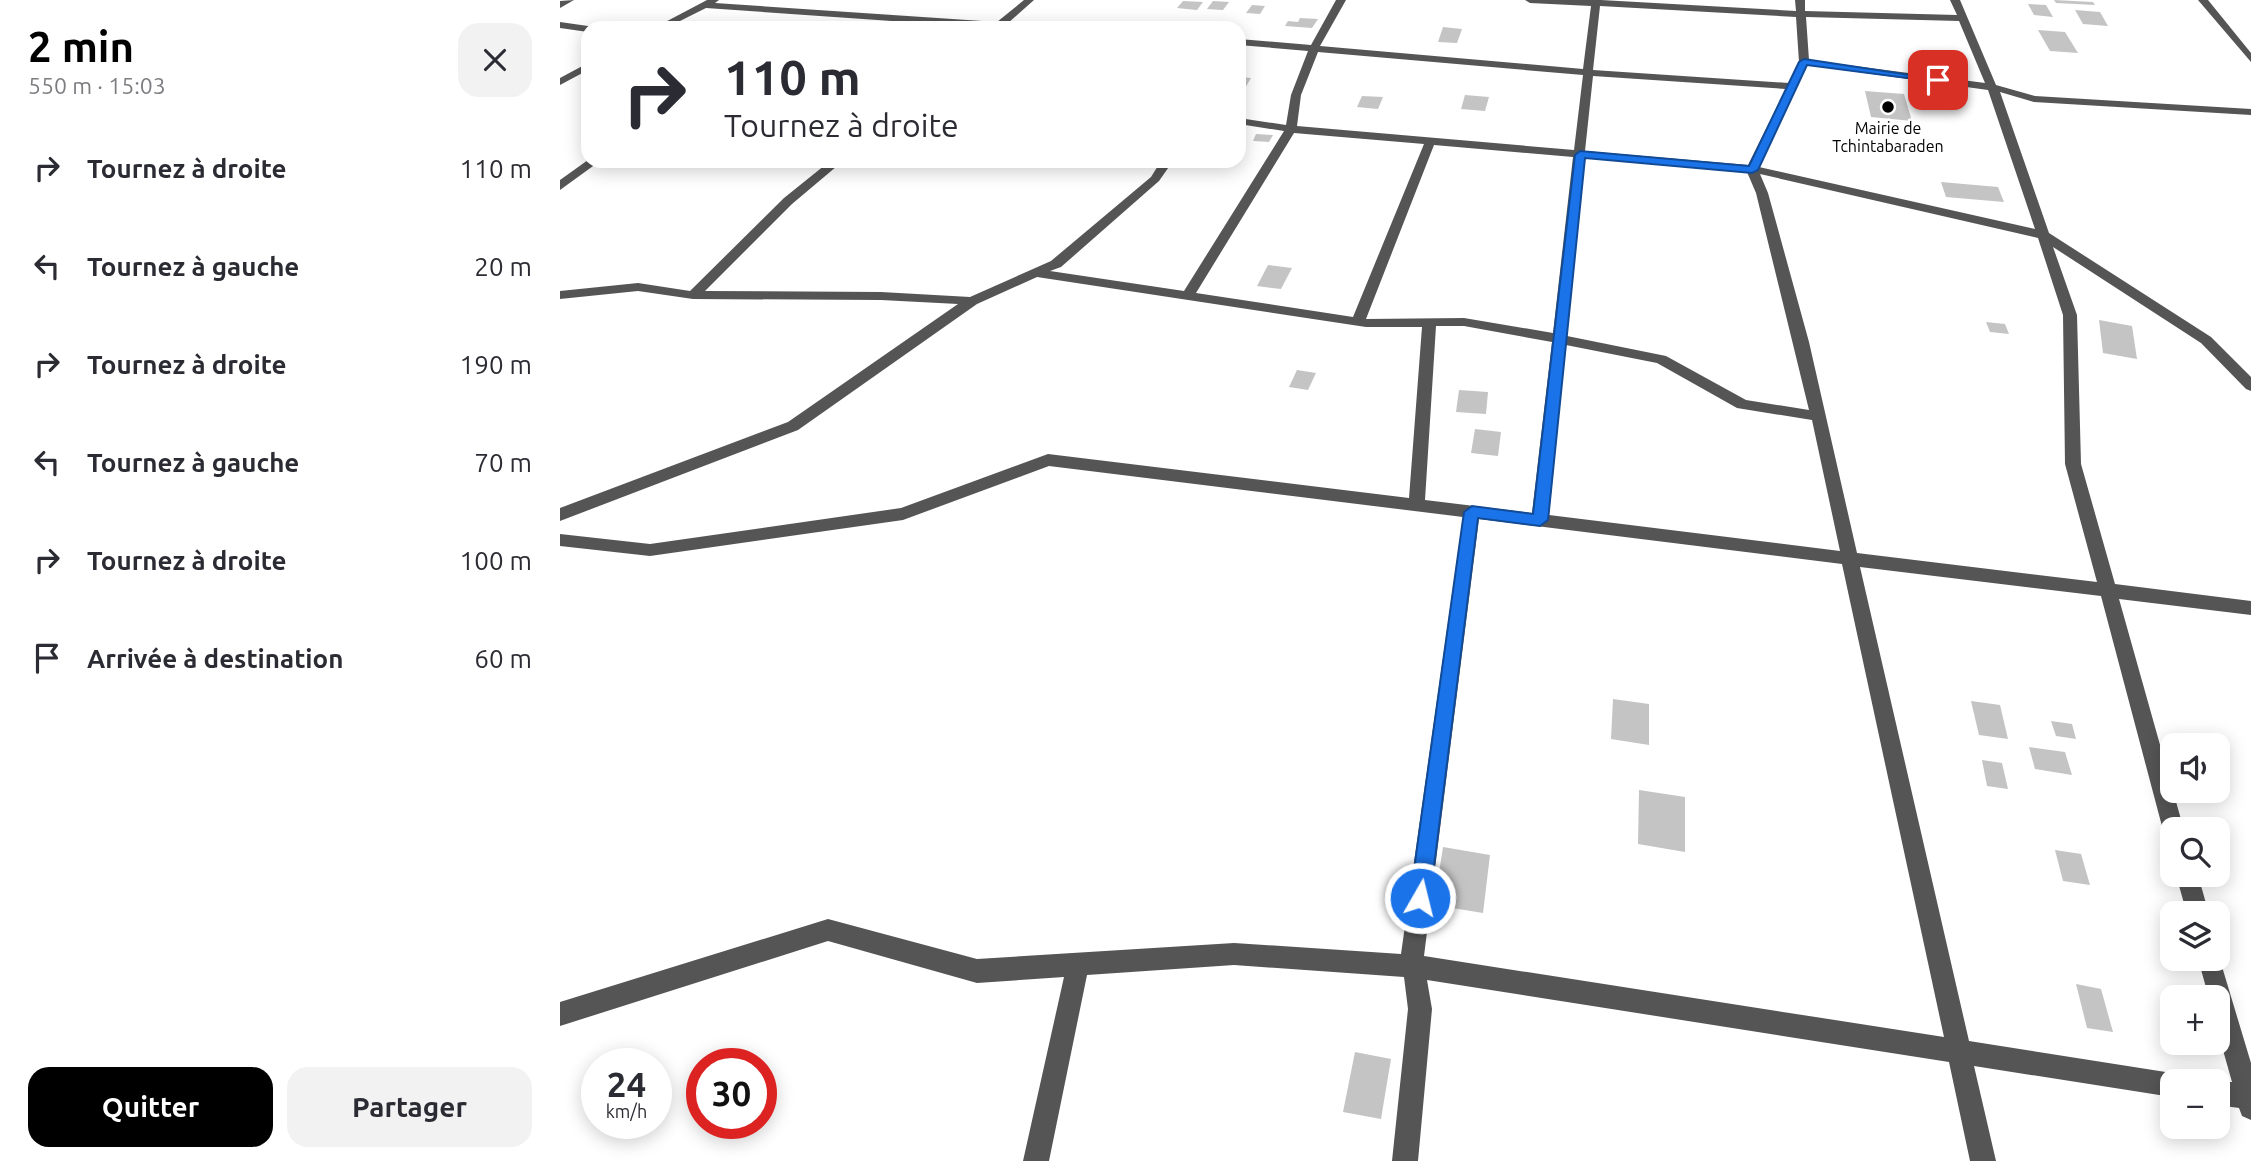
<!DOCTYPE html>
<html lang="fr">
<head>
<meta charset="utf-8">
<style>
	body { margin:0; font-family:Ubuntu,sans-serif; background:#f2f2f3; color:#2b2b33; height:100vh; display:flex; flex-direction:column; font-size:26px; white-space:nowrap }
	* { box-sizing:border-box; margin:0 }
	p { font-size:23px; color:#7c7c81 }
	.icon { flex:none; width:38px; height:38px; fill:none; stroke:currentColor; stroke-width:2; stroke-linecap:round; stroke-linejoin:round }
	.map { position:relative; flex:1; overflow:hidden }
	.details { display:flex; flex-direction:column; background:#fff; width:560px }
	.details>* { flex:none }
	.top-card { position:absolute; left:21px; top:21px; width:665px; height:147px; border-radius:21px; box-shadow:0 4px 18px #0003; background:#fff; color:#2b2b33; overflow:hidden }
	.tools { position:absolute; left:1600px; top:733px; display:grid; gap:14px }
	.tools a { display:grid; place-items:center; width:70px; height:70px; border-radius:14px; background:#fff; box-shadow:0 4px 18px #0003; font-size:35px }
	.speed { position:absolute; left:21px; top:1048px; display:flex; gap:14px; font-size:35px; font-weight:700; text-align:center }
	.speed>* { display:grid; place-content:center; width:91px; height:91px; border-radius:50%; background:#fff; box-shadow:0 4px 18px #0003; line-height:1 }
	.speed small { font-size:18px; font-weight:400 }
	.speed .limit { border:10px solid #d22; background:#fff; color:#111 }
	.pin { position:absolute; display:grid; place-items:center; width:60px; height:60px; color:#fff; margin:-30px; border-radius:14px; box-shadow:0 4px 10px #0006 }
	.me { position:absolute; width:77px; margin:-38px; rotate:8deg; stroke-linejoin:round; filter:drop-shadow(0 0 5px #0008) }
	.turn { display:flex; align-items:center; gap:24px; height:147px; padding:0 28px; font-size:32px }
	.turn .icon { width:91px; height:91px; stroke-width:2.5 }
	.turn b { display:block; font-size:49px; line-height:60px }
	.round { display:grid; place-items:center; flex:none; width:74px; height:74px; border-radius:21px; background:#f2f2f3 }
	.head { display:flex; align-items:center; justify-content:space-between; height:119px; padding:0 28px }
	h1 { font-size:42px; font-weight:600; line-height:52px; color:#000 }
	.action { display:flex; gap:14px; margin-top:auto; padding:14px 28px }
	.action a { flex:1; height:80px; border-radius:21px; background:#000; color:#fff; font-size:28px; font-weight:600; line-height:80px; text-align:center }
	.action a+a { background:#f2f2f3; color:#2b2b33 }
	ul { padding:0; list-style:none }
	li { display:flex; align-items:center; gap:21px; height:98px; padding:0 28px }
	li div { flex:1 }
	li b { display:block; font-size:26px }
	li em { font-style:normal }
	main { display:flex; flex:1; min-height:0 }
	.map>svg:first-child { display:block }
</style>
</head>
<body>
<main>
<section class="details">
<div class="head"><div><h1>2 min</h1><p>550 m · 15:03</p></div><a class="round"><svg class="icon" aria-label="close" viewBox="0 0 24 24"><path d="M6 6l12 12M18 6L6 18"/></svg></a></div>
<ul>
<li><svg class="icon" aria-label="right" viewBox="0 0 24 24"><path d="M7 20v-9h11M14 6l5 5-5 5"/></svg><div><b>Tournez à droite</b></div><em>110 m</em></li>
<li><svg class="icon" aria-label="left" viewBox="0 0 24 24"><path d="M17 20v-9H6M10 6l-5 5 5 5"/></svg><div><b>Tournez à gauche</b></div><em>20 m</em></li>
<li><svg class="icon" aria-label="right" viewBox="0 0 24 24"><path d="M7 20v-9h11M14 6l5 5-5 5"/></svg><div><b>Tournez à droite</b></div><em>190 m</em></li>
<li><svg class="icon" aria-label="left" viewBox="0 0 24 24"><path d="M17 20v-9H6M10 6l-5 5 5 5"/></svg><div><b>Tournez à gauche</b></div><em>70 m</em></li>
<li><svg class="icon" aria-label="right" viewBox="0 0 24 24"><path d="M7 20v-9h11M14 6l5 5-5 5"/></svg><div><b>Tournez à droite</b></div><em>100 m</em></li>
<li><svg class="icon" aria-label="arrive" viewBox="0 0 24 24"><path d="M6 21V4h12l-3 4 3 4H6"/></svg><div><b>Arrivée à destination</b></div><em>60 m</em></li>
</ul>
<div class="action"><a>Quitter</a><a>Partager</a></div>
</section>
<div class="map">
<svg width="1691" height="1161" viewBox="0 0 1691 1161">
	<rect width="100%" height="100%" fill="#fff"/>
	<g fill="#c4c4c4">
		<polygon points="1494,0 1533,2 1535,5 1496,3"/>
		<polygon points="623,1 643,2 637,10 617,8"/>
		<polygon points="653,1 669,2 663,10 647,9"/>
		<polygon points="1468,4 1486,5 1493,17 1474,15"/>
		<polygon points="692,5 705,6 700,14 686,13"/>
		<polygon points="1515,10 1540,12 1548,26 1523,24"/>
		<polygon points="740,18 758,19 752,28 725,26 728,21 738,22"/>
		<polygon points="883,27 902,29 897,43 878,42"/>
		<polygon points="1478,30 1505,32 1518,53 1490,51"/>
		<polygon points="679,77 691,78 681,95 679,95"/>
		<polygon points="1305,91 1344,94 1352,121 1311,117"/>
		<polygon points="905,95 929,97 925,111 901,109"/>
		<polygon points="802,96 823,97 818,109 797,107"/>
		<polygon points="696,134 713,135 709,142 693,141"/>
		<polygon points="1381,182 1438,187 1444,202 1386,197"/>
		<polygon points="708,265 732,268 721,289 697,286"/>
		<polygon points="1539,320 1572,326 1577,359 1543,353"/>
		<polygon points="1426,322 1445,324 1449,334 1430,332"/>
		<polygon points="737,370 756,373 748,390 729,387"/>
		<polygon points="899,390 928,392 926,414 896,412"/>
		<polygon points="915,429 941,432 938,456 911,453"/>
		<polygon points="1053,699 1089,704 1089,745 1051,739"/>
		<polygon points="1411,701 1440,705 1448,739 1419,735"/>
		<polygon points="1491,721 1512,724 1516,739 1496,736"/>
		<polygon points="1469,747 1505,752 1512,775 1475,769"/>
		<polygon points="1422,760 1442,763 1448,789 1427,786"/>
		<polygon points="1079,790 1125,797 1125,852 1078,844"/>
		<polygon points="883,847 930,855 923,913 874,905"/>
		<polygon points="1495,850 1521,854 1530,885 1503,881"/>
		<polygon points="1516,984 1541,989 1553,1032 1527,1028"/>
		<polygon points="795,1052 831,1059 821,1119 783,1112"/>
	</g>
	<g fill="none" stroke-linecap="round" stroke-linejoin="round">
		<g fill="#555" fill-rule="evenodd">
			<polygon points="14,0 0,8 0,1"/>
			<polygon points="147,0 159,0 155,3 437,22 464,0 474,0 448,23 482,25 487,28 433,28 146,8 106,28 94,28"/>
			<path d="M 776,0 L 786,0 L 760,46 L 1023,69 L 1031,6 L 970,3 L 965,0 L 1041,0 L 1236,11 L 1235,0 L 1245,0 L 1245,11 L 1397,15 L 1390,0 L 1400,0 L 1436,85 L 1475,96 L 1691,109 L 1691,115 L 1474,102 L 1440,92 L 1489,233 L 1651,337 L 1691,377 L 1691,391 L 1686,389 L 1641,343 L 1493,247 L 1517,315 L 1521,464 L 1555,584 L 1691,601 L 1691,615 L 1559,599 L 1624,830 L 1612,830 L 1612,839 L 1607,837 L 1603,830 L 1541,596 L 1300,567 L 1409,1041 L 1612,1073 L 1621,1076 L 1623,1082 L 1612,1082 L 1612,1097 L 1414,1066 L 1436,1161 L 1410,1161 L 1389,1062 L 867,980 L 872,1009 L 858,1161 L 832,1161 L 848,1009 L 844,977 L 674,965 L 527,975 L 489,1161 L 463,1161 L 504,977 L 417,983 L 268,941 L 0,1026 L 0,1002 L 268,919 L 417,959 L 674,943 L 841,954 L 903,517 L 489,466 L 343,520 L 90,556 L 0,546 L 0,534 L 90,544 L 341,508 L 488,454 L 849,498 L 862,327 L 806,327 L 477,277 L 417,304 L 238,430 L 0,521 L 0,508 L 228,422 L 398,304 L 321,300 L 133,299 L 78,291 L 0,299 L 0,291 L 78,283 L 130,291 L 224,198 L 270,161 L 283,161 L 232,204 L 145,291 L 321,292 L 410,297 L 491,261 L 591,177 L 601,161 L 613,161 L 599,181 L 501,267 L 490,271 L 624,291 L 724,131 L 679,124 L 679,118 L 726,125 L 731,95 L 748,51 L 679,45 L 679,39 L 751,45 ZM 1040,6 L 1236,17 L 1239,62 L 1229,83 L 1033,70 ZM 1246,17 L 1399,21 L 1425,83 L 1249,60 ZM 758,52 L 1023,75 L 1014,150 L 737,126 L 741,95 ZM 1247,65 L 1428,90 L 1475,229 L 1199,167 ZM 1033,76 L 1226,89 L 1188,165 L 1025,151 ZM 734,133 L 864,144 L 793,317 L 636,293 ZM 874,145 L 1013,157 L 993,333 L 904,318 L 806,319 ZM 1025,158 L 1187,172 L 1196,193 L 1249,410 L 1186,400 L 1106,356 L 1007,336 ZM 1200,174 L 1478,238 L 1503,315 L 1505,464 L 1537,582 L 1297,553 L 1249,342 L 1208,193 ZM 876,326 L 904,326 L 992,342 L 972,513 L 865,500 ZM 1006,345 L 1097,363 L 1177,408 L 1252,420 L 1280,551 L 989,515 ZM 919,519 L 1282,564 L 1384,1037 L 864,956 Z"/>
			<polygon points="1638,0 1648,0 1691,53 1691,62"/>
			<polygon points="0,22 28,26 32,28 28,28 28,32 0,28"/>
			<polygon points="28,63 28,70 0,85 0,78"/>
			<polygon points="28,160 40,161 0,190 0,180"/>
			<polygon points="1616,875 1638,875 1649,914 1627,914"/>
			<polygon points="1657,950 1691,1063 1691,1120 1682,1116 1679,1108 1657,1105 1657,1082 1652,1082 1672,1082 1657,1029 1657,998 1649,998 1638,959 1657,959"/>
		</g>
	</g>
	<polygon fill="#1a73e8" stroke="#114b97" stroke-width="2" points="1244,59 1383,80 1378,82 1247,65 1198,170 1192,173 1025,158 988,520 980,526 918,518 870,898 867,905 860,908 853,905 850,898 904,512 912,506 973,514 1015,155 1020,151 1189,166 1239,62"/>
	<circle fill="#000" stroke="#fff" stroke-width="2.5" cx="1328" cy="107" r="7"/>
	<g text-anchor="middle" stroke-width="5" stroke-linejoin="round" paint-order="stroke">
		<g font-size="16" fill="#000" stroke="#fff">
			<text x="1328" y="134">Mairie de<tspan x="1328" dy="18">Tchintabaraden</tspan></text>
		</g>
	</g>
</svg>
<div class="tools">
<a><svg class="icon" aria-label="sound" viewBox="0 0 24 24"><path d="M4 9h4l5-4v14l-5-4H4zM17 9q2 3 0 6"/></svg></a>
<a><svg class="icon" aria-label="search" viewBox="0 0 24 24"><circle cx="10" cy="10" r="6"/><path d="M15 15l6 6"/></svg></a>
<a><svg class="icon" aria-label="layers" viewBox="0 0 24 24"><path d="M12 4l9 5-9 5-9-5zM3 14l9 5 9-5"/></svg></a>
<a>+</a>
<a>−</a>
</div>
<div class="speed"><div>24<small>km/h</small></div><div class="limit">30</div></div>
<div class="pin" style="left:1378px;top:80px;background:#d93025"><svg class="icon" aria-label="arrive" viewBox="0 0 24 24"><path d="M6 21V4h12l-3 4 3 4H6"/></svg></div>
<svg class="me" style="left:860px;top:898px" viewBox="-20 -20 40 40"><circle r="17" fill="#1a73e8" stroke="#fff" stroke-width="3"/><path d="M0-11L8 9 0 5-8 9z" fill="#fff"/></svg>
<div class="top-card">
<div class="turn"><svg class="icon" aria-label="right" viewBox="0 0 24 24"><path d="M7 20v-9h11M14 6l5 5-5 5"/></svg><div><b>110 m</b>Tournez à droite</div></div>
</div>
</div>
</main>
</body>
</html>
